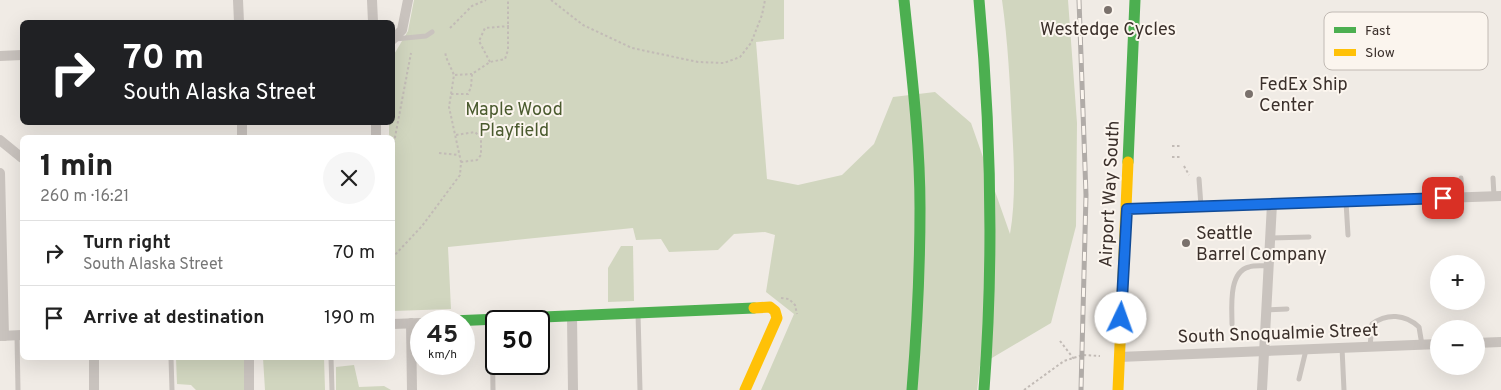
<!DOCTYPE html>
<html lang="en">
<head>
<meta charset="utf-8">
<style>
	body { margin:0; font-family:Overpass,sans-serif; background:#f6f6f6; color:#222; height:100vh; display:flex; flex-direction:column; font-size:19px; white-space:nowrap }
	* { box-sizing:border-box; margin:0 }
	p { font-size:16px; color:#767676 }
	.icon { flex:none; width:28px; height:28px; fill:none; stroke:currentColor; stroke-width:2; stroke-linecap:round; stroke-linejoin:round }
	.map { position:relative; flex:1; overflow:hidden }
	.panel { position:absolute; left:20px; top:135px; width:375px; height:225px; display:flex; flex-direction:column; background:#fff; border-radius:8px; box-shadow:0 5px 20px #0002 }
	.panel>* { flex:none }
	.top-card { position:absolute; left:20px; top:20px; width:375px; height:105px; border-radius:8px; box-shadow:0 5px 20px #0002; background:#202124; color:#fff; overflow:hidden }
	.buttons { position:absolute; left:1430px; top:255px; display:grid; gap:10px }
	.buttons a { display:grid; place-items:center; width:55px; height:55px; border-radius:50%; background:#fff; box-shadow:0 5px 20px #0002; font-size:25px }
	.speed { position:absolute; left:410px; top:310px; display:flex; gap:10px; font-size:25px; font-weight:700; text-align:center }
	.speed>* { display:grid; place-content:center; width:65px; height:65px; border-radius:50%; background:#fff; box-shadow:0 5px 20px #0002; line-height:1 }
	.speed small { font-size:12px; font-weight:400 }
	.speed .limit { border:2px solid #111; border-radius:8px; background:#fff; color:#111 }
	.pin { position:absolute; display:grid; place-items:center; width:42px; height:42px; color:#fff; margin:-21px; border-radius:10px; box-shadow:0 2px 8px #0006 }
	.me { position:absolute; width:55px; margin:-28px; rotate:3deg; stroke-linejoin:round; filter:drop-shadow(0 0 4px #0008) }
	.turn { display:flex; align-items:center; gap:18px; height:105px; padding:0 20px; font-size:22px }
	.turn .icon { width:65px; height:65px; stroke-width:2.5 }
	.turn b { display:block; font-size:35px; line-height:42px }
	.round { display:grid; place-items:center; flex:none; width:52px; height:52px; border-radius:26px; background:#f6f6f6 }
	.headline { display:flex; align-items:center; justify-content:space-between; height:85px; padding:0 20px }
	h1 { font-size:30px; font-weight:800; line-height:38px }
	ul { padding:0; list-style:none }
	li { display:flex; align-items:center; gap:15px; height:65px; padding:0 20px; border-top:1px solid #e0e0e0 }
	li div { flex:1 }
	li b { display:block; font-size:19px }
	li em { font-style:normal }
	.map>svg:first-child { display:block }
</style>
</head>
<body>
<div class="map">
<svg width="1501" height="390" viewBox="0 0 1501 390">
	<rect width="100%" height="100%" fill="#f0ebe5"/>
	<g fill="#d1d6bf">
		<path d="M 414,0 L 784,0 L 784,39 L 756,42 L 767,179 L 798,185 L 842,175 L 874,144 L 893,97 L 935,92 L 971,123 L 1010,234 C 1016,199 1014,162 1012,126 C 1010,84 1008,42 1002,0 L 1068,0 L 1077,123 L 1076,226 L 1051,323 L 980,365 L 977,390 L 761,390 L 794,314 L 766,292 L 775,235 L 765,232 L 734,234 L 718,250 L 669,252 L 661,239 L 636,240 L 633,228 L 448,247 L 451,309 L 393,311 L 392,138 L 389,137 L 389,123 L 392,122 L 393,56 L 408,31 Z"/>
		<polygon points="621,246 633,246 634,301 608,302 608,268"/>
		<polygon points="176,358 245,358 246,390 196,390 191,385 177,384"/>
		<polygon points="263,358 324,358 325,390 265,390"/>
		<polygon points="354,365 359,387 384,386 391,390 336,390 336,367"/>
	</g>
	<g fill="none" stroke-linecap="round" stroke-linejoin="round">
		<g stroke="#c2bbb6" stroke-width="2" stroke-dasharray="2.5 2.5" stroke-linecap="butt">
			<polyline points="551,0 583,25 632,48 698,62 724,63 740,57 751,43 762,15 765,0"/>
			<polyline points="450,28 472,6 486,0"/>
			<polyline points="490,62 479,41 485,28 509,26"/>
			<polyline points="455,75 472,74"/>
			<polyline points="451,94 468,94 471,87 472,74 490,62 505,59 508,50 508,0"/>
			<polyline points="456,135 475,132 481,138 481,155 477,160 461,162"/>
			<polyline points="1172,146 1180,146"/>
			<polyline points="392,153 411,53"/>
			<polyline points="439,153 459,155"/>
			<polyline points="1172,157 1180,157"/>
			<polyline points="1184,166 1189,175"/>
			<polyline points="392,258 422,226 460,175 461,162 449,107 454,75 446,57 445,51"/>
			<polyline points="781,298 789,299 795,305 797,314"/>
			<polyline points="1060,341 1074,359"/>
			<polyline points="1024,390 1064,361 1083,355 1100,356"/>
		</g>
		<g stroke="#c9c3be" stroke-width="5">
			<polyline points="395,39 426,36 432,32"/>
			<polyline points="1461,178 1462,198"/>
			<polyline points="1493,178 1494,196"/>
			<polyline points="1199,179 1201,206"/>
			<polyline points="1346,202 1348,235"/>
			<polyline points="1270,238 1309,237"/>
			<polyline points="1266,310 1287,309"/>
			<polyline points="638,313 640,390"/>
			<polyline points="492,320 493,390"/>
			<path d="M 1232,324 C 1232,308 1228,272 1249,267 C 1255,265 1262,266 1269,266"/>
			<polyline points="17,336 18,390"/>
			<path d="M 1370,347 L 1372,324 C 1387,313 1405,314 1419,327 L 1422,345"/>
			<polyline points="1342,348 1344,390"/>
			<polyline points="171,358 172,390"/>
			<polyline points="331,358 332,390"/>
			<polyline points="1299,379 1306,350"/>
		</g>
		<g stroke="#c9c3be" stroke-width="10">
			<polyline points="238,0 239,22"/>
			<polyline points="372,0 373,22"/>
			<polyline points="392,40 402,30 408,0"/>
			<polyline points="0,56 22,55"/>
			<polyline points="242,122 242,138"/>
			<polyline points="376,122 376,138"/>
			<polyline points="0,140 22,158"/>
			<polyline points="0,173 4,336"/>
			<polyline points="1127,209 1501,196"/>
			<polyline points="572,316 573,390"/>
			<polyline points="411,323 412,390"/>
			<polyline points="392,324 421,323"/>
			<polyline points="0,336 22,335"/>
			<polyline points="1476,343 1501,342"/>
			<polyline points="1119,357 1439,344"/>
			<polyline points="94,358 94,390"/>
			<polyline points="249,358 249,390"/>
			<polyline points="1262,390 1272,204"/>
		</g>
		<g stroke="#4caf50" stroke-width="11">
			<path d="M 904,0 C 911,69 920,139 920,208 C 920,269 917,329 912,390"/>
			<path d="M 979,0 C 991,130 994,259 984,390"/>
			<polyline points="1128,162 1135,0"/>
			<polyline points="452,321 754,308"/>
		</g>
		<g stroke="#ffc107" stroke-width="11">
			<polyline points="745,390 777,318 775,311 770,307 754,308"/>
			<polyline points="1118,390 1128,162"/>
		</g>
		<g stroke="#b1aca8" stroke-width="5">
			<polyline id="rail" points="1079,0 1086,195 1081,390"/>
		</g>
		<use href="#rail" stroke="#fbf5ee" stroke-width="3" stroke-dasharray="9" stroke-linecap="butt"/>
	</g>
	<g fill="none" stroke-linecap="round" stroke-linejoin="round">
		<g stroke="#114b97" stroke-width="12">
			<polyline id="route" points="1121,318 1127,209 1443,198"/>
		</g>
		<use href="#route" stroke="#1a73e8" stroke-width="9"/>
	</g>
	<g fill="#7a716c" stroke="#fbf5ee" stroke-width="2">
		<circle cx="1108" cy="10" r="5"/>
		<circle cx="1249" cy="94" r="5"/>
		<circle cx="1186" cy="243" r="5"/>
	</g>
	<g text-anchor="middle" stroke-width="4" stroke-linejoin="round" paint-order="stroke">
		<g font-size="18" fill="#3b302b" stroke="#fbf5ee" text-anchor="start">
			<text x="1108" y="35" text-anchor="middle">Westedge Cycles</text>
			<text x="1259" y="90">FedEx Ship<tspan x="1259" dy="21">Center</tspan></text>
			<text x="1196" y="239">Seattle<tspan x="1196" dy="21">Barrel Company</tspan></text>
		</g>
		<g font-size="18" fill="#4a5a2e" stroke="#fbf5ee">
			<text x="514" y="115">Maple Wood<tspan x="514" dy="21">Playfield</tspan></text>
		</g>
		<g font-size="18" fill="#3b302b" stroke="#fbf5ee">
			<text transform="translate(1109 194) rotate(-87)" y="6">Airport Way South</text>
			<text transform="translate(1278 333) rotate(-2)" y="6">South Snoqualmie Street</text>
		</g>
	</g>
	<rect x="1324" y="12" width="164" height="58" rx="8" fill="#fbf5ee" stroke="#c1bab4" stroke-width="1"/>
	<rect x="1334" y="27" width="22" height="6" fill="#4caf50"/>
	<rect x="1334" y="49" width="22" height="7" fill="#ffc107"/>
	<g font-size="14" fill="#3b302b">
		<text x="1365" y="35">Fast</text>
		<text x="1365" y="57">Slow</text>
	</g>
</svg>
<div class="buttons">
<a>+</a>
<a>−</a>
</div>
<div class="speed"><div>45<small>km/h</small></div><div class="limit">50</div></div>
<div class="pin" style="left:1443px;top:198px;background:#d93025"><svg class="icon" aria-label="arrive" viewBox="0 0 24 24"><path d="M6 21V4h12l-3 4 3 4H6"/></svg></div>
<svg class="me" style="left:1121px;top:318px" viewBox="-20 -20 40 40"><circle r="19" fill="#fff"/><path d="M0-13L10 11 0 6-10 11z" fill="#1a73e8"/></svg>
<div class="top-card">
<div class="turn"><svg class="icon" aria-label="right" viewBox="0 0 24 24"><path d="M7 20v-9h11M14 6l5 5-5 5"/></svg><div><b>70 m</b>South Alaska Street</div></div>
</div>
<section class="panel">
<div class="headline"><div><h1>1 min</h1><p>260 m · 16:21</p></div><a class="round"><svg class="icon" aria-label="close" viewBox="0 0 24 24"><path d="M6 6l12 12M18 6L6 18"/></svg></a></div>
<ul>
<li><svg class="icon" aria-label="right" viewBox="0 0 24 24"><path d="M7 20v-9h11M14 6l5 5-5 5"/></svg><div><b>Turn right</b><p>South Alaska Street</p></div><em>70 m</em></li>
<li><svg class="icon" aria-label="arrive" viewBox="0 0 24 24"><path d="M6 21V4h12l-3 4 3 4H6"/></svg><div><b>Arrive at destination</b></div><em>190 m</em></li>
</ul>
</section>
</div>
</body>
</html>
